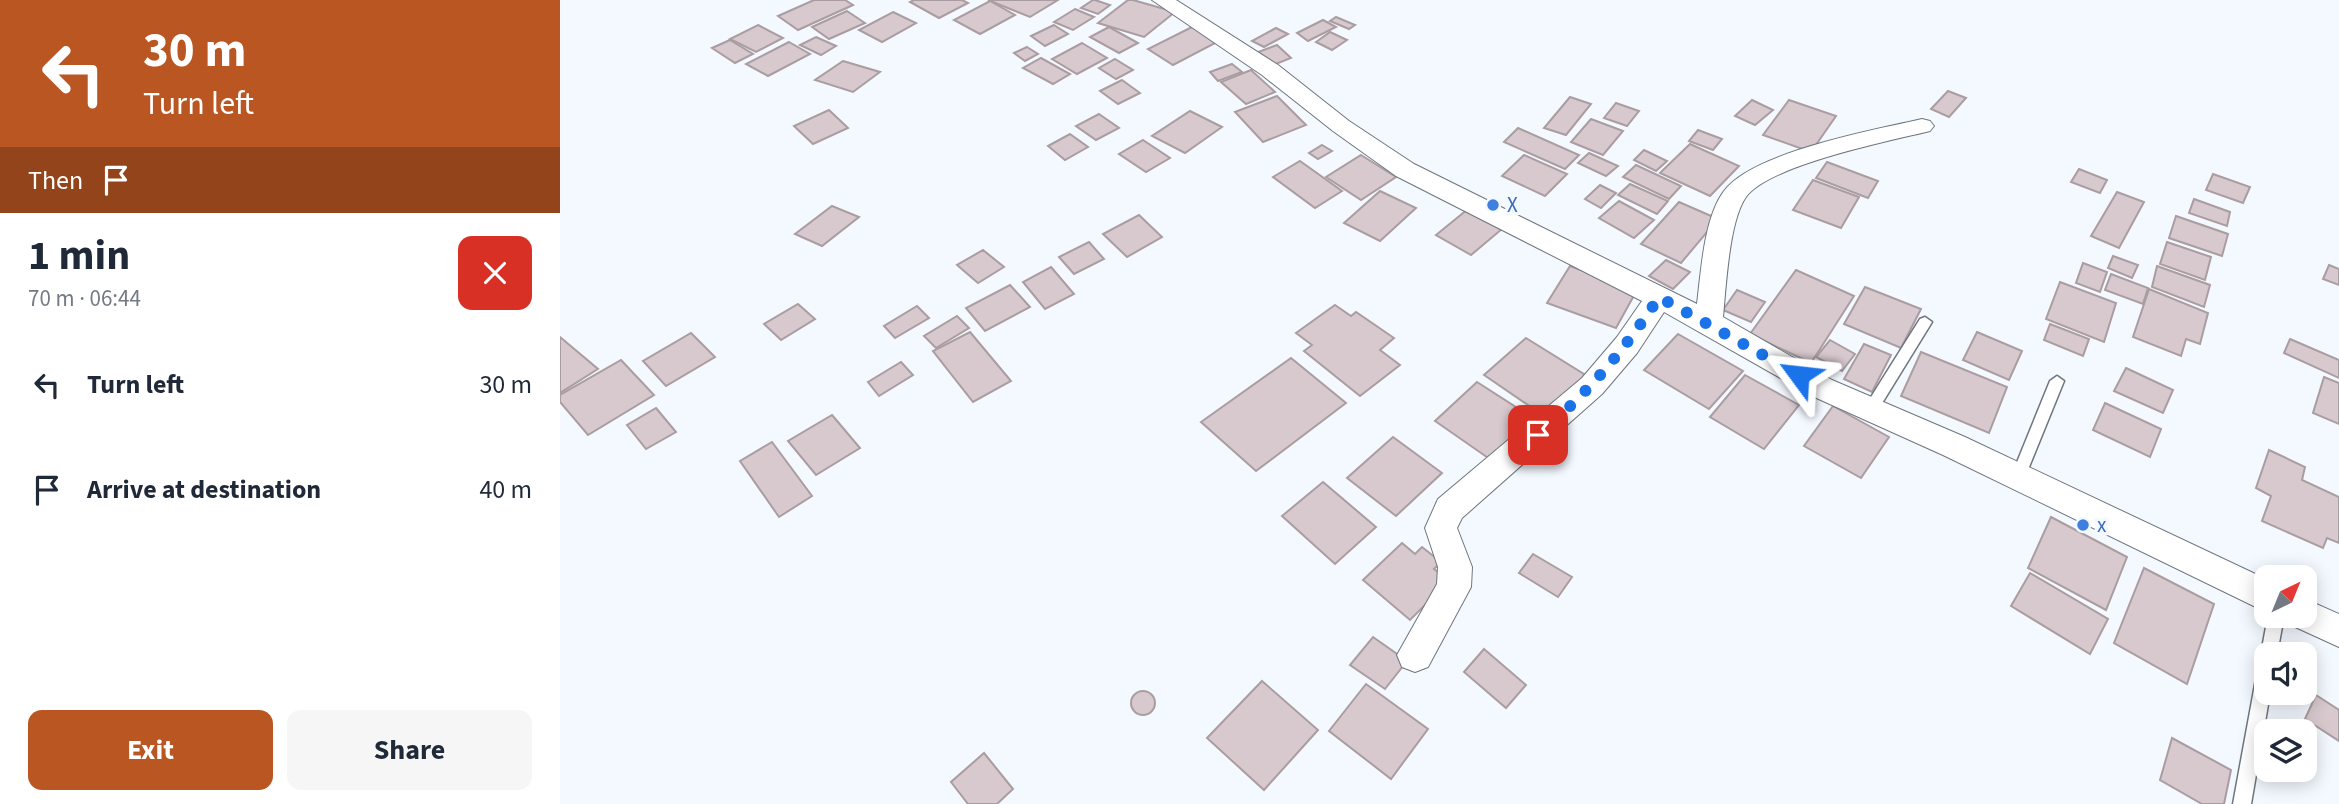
<!DOCTYPE html>
<html lang="en">
<head>
<meta charset="utf-8">
<style>
	body { margin:0; font-family:"Source Sans 3",sans-serif; background:#f6f6f7; color:#1f2937; height:100vh; display:flex; flex-direction:column; font-size:26px; white-space:nowrap }
	* { box-sizing:border-box; margin:0 }
	p { font-size:23px; color:#747a83 }
	.icon { flex:none; width:38px; height:38px; fill:none; stroke:currentColor; stroke-width:2; stroke-linecap:round; stroke-linejoin:round }
	.map { position:relative; flex:1; overflow:hidden }
	.details { display:flex; flex-direction:column; background:#fff; width:560px }
	.details>* { flex:none }
	.hud { background:#ba5622; color:#fff; overflow:hidden }
	.needle { width:46px; rotate:43deg }
	.fabs { position:absolute; left:1694px; top:565px; display:grid; gap:14px }
	.fabs a { display:grid; place-items:center; width:63px; height:63px; border-radius:14px; background:#fff; box-shadow:0 4px 18px #0003; font-size:35px }
	.pin { position:absolute; display:grid; place-items:center; width:60px; height:60px; color:#fff; margin:-30px; border-radius:14px; box-shadow:0 4px 10px #0006 }
	.me { position:absolute; width:77px; margin:-38px; rotate:300deg; stroke-linejoin:round; filter:drop-shadow(0 0 5px #0008) }
	.turn { display:flex; align-items:center; gap:24px; height:147px; padding:0 28px; font-size:32px }
	.turn .icon { width:91px; height:91px; stroke-width:2.5 }
	.turn b { display:block; font-size:49px; line-height:60px }
	.then { display:flex; align-items:center; height:66px; padding:0 28px; background:#0003; gap:14px; font-size:26px }
	.round { display:grid; place-items:center; flex:none; width:74px; height:74px; border-radius:14px; background:#f6f6f7 }
	.summary { display:flex; align-items:center; justify-content:space-between; height:119px; padding:0 28px }
	h1 { font-size:42px; font-weight:700; line-height:52px }
	.cta { display:flex; gap:14px; margin-top:auto; padding:14px 28px }
	.cta a { flex:1; height:80px; border-radius:14px; background:#ba5622; color:#fff; font-size:28px; font-weight:700; line-height:80px; text-align:center }
	.cta a+a { background:#f6f6f7; color:#1f2937 }
	ul { padding:0; list-style:none }
	li { display:flex; align-items:center; gap:21px; height:105px; padding:0 28px }
	li div { flex:1 }
	li b { display:block; font-size:26px }
	li em { font-style:normal }
	main { display:flex; flex:1; min-height:0 }
	.map>svg:first-child { display:block }
</style>
</head>
<body>
<main>
<section class="details">
<div class="hud">
<div class="turn"><svg class="icon" aria-label="left" viewBox="0 0 24 24"><path d="M17 20v-9H6M10 6l-5 5 5 5"/></svg><div><b>30 m</b>Turn left</div></div>
<div class="then">Then<svg class="icon" aria-label="arrive" viewBox="0 0 24 24"><path d="M6 21V4h12l-3 4 3 4H6"/></svg></div>
</div>
<div class="summary"><div><h1>1 min</h1><p>70 m · 06:44</p></div><a class="round" style="background:#d93025;color:#fff"><svg class="icon" aria-label="close" viewBox="0 0 24 24"><path d="M6 6l12 12M18 6L6 18"/></svg></a></div>
<ul>
<li><svg class="icon" aria-label="left" viewBox="0 0 24 24"><path d="M17 20v-9H6M10 6l-5 5 5 5"/></svg><div><b>Turn left</b></div><em>30 m</em></li>
<li><svg class="icon" aria-label="arrive" viewBox="0 0 24 24"><path d="M6 21V4h12l-3 4 3 4H6"/></svg><div><b>Arrive at destination</b></div><em>40 m</em></li>
</ul>
<div class="cta"><a>Exit</a><a>Share</a></div>
</section>
<div class="map">
<svg width="1779" height="804" viewBox="0 0 1779 804">
	<rect width="100%" height="100%" fill="#f4f9ff"/>
	<g fill="#d7c9cd" stroke="#aa9da1" stroke-width="2">
		<polygon points="254,0 285,0 293,5 238,30 218,16"/>
		<polygon points="354,0 402,0 408,3 379,18 350,2"/>
		<polygon points="428,0 498,0 470,17"/>
		<polygon points="533,0 535,0 550,5 538,14 521,8"/>
		<polygon points="568,0 573,0 615,12 584,37 538,23"/>
		<polygon points="430,1 455,15 420,34 394,20"/>
		<polygon points="515,9 534,17 513,30 494,22"/>
		<polygon points="287,11 305,23 269,39 252,27"/>
		<polygon points="333,12 356,23 322,42 299,30"/>
		<polygon points="776,17 795,25 789,29 770,21"/>
		<polygon points="763,20 776,27 748,41 737,33"/>
		<polygon points="198,25 223,38 196,52 170,39"/>
		<polygon points="494,25 508,34 485,46 471,36"/>
		<polygon points="636,25 661,40 613,65 588,49"/>
		<polygon points="549,27 578,43 559,53 530,37"/>
		<polygon points="716,28 728,34 704,47 692,41"/>
		<polygon points="770,32 787,40 772,50 756,42"/>
		<polygon points="256,37 276,46 261,55 240,45"/>
		<polygon points="170,40 193,54 175,63 152,48"/>
		<polygon points="229,42 250,54 208,76 186,64"/>
		<polygon points="522,43 547,58 517,74 492,59"/>
		<polygon points="717,45 731,58 713,65 698,52"/>
		<polygon points="467,47 478,54 465,61 454,53"/>
		<polygon points="481,58 510,74 493,84 463,68"/>
		<polygon points="555,59 573,70 556,79 539,68"/>
		<polygon points="283,61 320,72 293,92 255,80"/>
		<polygon points="672,64 682,72 658,81 650,72"/>
		<polygon points="691,70 715,92 686,104 661,82"/>
		<polygon points="562,80 580,93 558,104 540,91"/>
		<polygon points="1388,91 1406,98 1389,117 1371,109"/>
		<polygon points="717,96 746,125 703,142 675,112"/>
		<polygon points="1010,97 1031,104 1006,135 984,128"/>
		<polygon points="1192,100 1213,110 1195,125 1175,116"/>
		<polygon points="1229,100 1276,116 1251,152 1203,135"/>
		<polygon points="1056,103 1079,111 1067,126 1044,118"/>
		<polygon points="269,110 288,128 253,144 234,126"/>
		<polygon points="630,111 662,127 625,153 592,136"/>
		<polygon points="539,114 559,128 536,140 516,126"/>
		<polygon points="1031,119 1063,131 1043,155 1011,142"/>
		<polygon points="958,128 1019,155 1005,169 944,142"/>
		<polygon points="1138,130 1162,139 1153,150 1129,141"/>
		<polygon points="510,134 528,147 505,160 488,146"/>
		<polygon points="583,140 610,158 586,172 559,154"/>
		<polygon points="1130,144 1179,166 1150,196 1100,173"/>
		<polygon points="762,145 772,151 758,159 749,153"/>
		<polygon points="1084,150 1107,161 1096,171 1074,160"/>
		<polygon points="1029,153 1058,166 1046,176 1018,163"/>
		<polygon points="801,155 836,177 801,200 766,177"/>
		<polygon points="964,155 1007,174 985,196 942,176"/>
		<polygon points="740,161 782,191 755,208 713,177"/>
		<polygon points="1267,162 1318,181 1308,198 1256,178"/>
		<polygon points="1076,165 1121,186 1109,199 1063,177"/>
		<polygon points="1519,169 1547,180 1540,193 1511,182"/>
		<polygon points="1653,174 1690,187 1683,203 1646,190"/>
		<polygon points="1253,180 1299,197 1281,228 1233,210"/>
		<polygon points="1070,184 1108,201 1097,214 1058,195"/>
		<polygon points="1040,185 1056,193 1041,208 1025,199"/>
		<polygon points="820,191 856,208 820,241 784,223"/>
		<polygon points="1557,192 1584,202 1559,248 1531,236"/>
		<polygon points="1634,199 1670,212 1667,226 1629,213"/>
		<polygon points="1059,201 1094,220 1074,238 1039,218"/>
		<polygon points="1119,202 1158,219 1121,263 1081,244"/>
		<polygon points="272,206 299,217 262,246 235,234"/>
		<polygon points="908,209 942,229 911,255 876,235"/>
		<polygon points="579,215 602,237 567,257 543,234"/>
		<polygon points="1616,216 1668,234 1662,256 1609,238"/>
		<polygon points="529,242 544,259 514,274 499,257"/>
		<polygon points="1607,242 1651,257 1645,280 1600,264"/>
		<polygon points="423,250 444,267 418,283 397,265"/>
		<polygon points="1553,256 1578,265 1572,278 1548,268"/>
		<polygon points="1106,260 1130,272 1113,289 1089,276"/>
		<polygon points="1523,263 1547,272 1540,292 1516,283"/>
		<polygon points="1769,265 1779,269 1779,285 1763,279"/>
		<polygon points="1010,266 1077,290 1056,328 987,303"/>
		<polygon points="1597,266 1650,285 1644,307 1592,287"/>
		<polygon points="491,267 514,294 485,309 463,282"/>
		<polygon points="1236,270 1294,296 1251,363 1190,334"/>
		<polygon points="1551,274 1588,288 1583,304 1545,290"/>
		<polygon points="1500,282 1556,303 1544,342 1486,319"/>
		<polygon points="450,285 470,307 425,331 406,308"/>
		<polygon points="1305,287 1361,309 1341,348 1284,324"/>
		<polygon points="1589,289 1648,313 1640,344 1626,339 1621,356 1573,337"/>
		<polygon points="1177,290 1205,302 1191,322 1163,310"/>
		<polygon points="238,304 255,319 221,340 204,324"/>
		<polygon points="775,305 791,316 796,312 834,338 820,350 840,365 800,396 744,351 752,345 736,333"/>
		<polygon points="357,306 369,318 335,338 324,326"/>
		<polygon points="397,316 409,328 376,348 364,336"/>
		<polygon points="1490,324 1529,339 1523,356 1484,340"/>
		<polygon points="410,332 451,381 413,402 373,351"/>
		<polygon points="1417,332 1462,351 1449,380 1403,360"/>
		<polygon points="131,333 155,357 106,386 83,361"/>
		<polygon points="1118,334 1183,371 1149,409 1084,370"/>
		<polygon points="0,337 38,369 0,393"/>
		<polygon points="966,338 1027,376 984,416 924,375"/>
		<polygon points="1730,339 1779,360 1779,378 1724,353"/>
		<polygon points="1270,340 1295,354 1282,371 1256,357"/>
		<polygon points="1304,344 1331,355 1312,392 1284,379"/>
		<polygon points="1361,352 1447,387 1429,433 1341,396"/>
		<polygon points="731,358 786,403 696,471 641,422"/>
		<polygon points="61,360 94,395 28,435 0,402 0,395"/>
		<polygon points="341,362 353,375 319,396 308,382"/>
		<polygon points="1566,368 1613,390 1603,413 1554,391"/>
		<polygon points="1185,375 1239,405 1204,449 1150,417"/>
		<polygon points="1764,377 1779,383 1779,424 1753,413"/>
		<polygon points="917,382 976,420 934,462 875,421"/>
		<polygon points="1545,403 1601,429 1590,457 1533,430"/>
		<polygon points="1273,406 1329,437 1301,478 1244,446"/>
		<polygon points="96,408 116,432 86,449 67,425"/>
		<polygon points="272,415 300,448 256,475 228,441"/>
		<polygon points="833,437 882,473 836,516 787,478"/>
		<polygon points="212,442 252,496 219,517 180,461"/>
		<polygon points="1709,450 1745,467 1742,480 1779,497 1779,543 1767,538 1763,548 1702,521 1711,496 1696,488"/>
		<polygon points="763,482 816,527 775,564 722,516"/>
		<polygon points="1491,517 1567,557 1546,610 1468,568"/>
		<polygon points="842,543 855,554 862,547 881,562 874,569 889,581 850,620 803,580"/>
		<polygon points="973,554 1012,577 998,597 959,573"/>
		<polygon points="1584,568 1654,604 1627,684 1554,643"/>
		<polygon points="1470,573 1548,619 1530,654 1451,606"/>
		<polygon points="813,637 847,661 825,689 790,665"/>
		<polygon points="924,649 966,685 946,708 904,672"/>
		<polygon points="702,681 758,730 704,790 647,738"/>
		<polygon points="806,684 868,729 831,779 769,731"/>
		<circle cx="583" cy="703" r="12"/>
		<polygon points="1756,695 1779,710 1779,741 1745,719"/>
		<polygon points="1612,738 1671,770 1664,804 1642,804 1600,780"/>
		<polygon points="424,753 453,789 437,804 408,804 391,782"/>
	</g>
	<g fill="none" stroke-linecap="round" stroke-linejoin="round">
		<g stroke="#6d767e" stroke-width="3">
			<g id="service">
				<polygon points="1365,317 1372,322 1316,413 1306,413 1304,409 1306,405 1360,319"/>
				<polygon points="1497,376 1504,381 1465,477 1463,481 1458,483 1453,481 1451,477 1490,381"/>
				<polygon points="1708,616 1724,616 1717,654 1706,654 1706,693 1710,693 1691,804 1673,804 1698,668 1700,662 1705,660 1701,654"/>
			</g>
		</g>
		<g stroke="#6d767e" stroke-width="2">
			<g id="minor">
				<path d="M 592,0 L 616,0 L 718,65 L 789,121 L 854,164 L 1137,304 C 1141,272 1144,217 1164,191 C 1193,152 1314,130 1362,119 L 1370,121 L 1374,126 L 1370,131 C 1329,141 1209,165 1186,197 C 1169,221 1166,287 1163,317 L 1272,380 L 1405,437 L 1706,579 L 1706,612 L 1383,455 L 1252,396 L 1104,312 L 1077,353 L 1042,394 L 902,518 L 897,528 L 912,567 L 911,587 L 868,667 L 855,672 L 842,667 L 837,655 L 877,584 L 878,567 L 865,528 L 878,499 L 1022,378 L 1057,337 L 1082,301 L 836,176 L 773,131 L 702,75 Z"/>
				<polygon points="1745,599 1779,614 1779,647 1733,626 1728,616 1745,616"/>
			</g>
		</g>
		<use href="#service" fill="#fff" fill-rule="evenodd"/>
		<use href="#minor" fill="#fff" fill-rule="evenodd"/>
	</g>
	<g fill="none" stroke-linecap="round" stroke-linejoin="round">
		<path stroke="#1a73e8" stroke-width="12" stroke-dasharray="0 21.6" d="M 978,435 C 1028,393 1063,352 1099,297 L 1239,375"/>
	</g>
	<g fill="#3f7fe0" stroke="#f4f9ff" stroke-width="2.5">
		<circle cx="933" cy="205" r="7"/>
		<circle cx="1523" cy="525" r="7"/>
	</g>
	<g text-anchor="middle" stroke-width="7" stroke-linejoin="round" paint-order="stroke">
		<g font-size="21" fill="#366cbe" stroke="#f4f9ff" text-anchor="start">
			<text x="947" y="212">X</text>
			<text x="1537" y="532">x</text>
		</g>
	</g>
</svg>
<div class="fabs">
<a><svg class="needle" viewBox="-14 -14 28 28"><path d="M0-13l5 13h-10z" fill="#e53935"/><path d="M0 13l5-13h-10z" fill="#747a83"/></svg></a>
<a><svg class="icon" aria-label="sound" viewBox="0 0 24 24"><path d="M4 9h4l5-4v14l-5-4H4zM17 9q2 3 0 6"/></svg></a>
<a><svg class="icon" aria-label="layers" viewBox="0 0 24 24"><path d="M12 4l9 5-9 5-9-5zM3 14l9 5 9-5"/></svg></a>
</div>
<div class="pin" style="left:978px;top:435px;background:#d93025"><svg class="icon" aria-label="arrive" viewBox="0 0 24 24"><path d="M6 21V4h12l-3 4 3 4H6"/></svg></div>
<svg class="me" style="left:1239px;top:375px" viewBox="-20 -20 40 40"><path d="M0-17L14 15 0 8-14 15z" fill="#1a73e8" stroke="#fff" stroke-width="4"/></svg>
</div>
</main>
</body>
</html>
